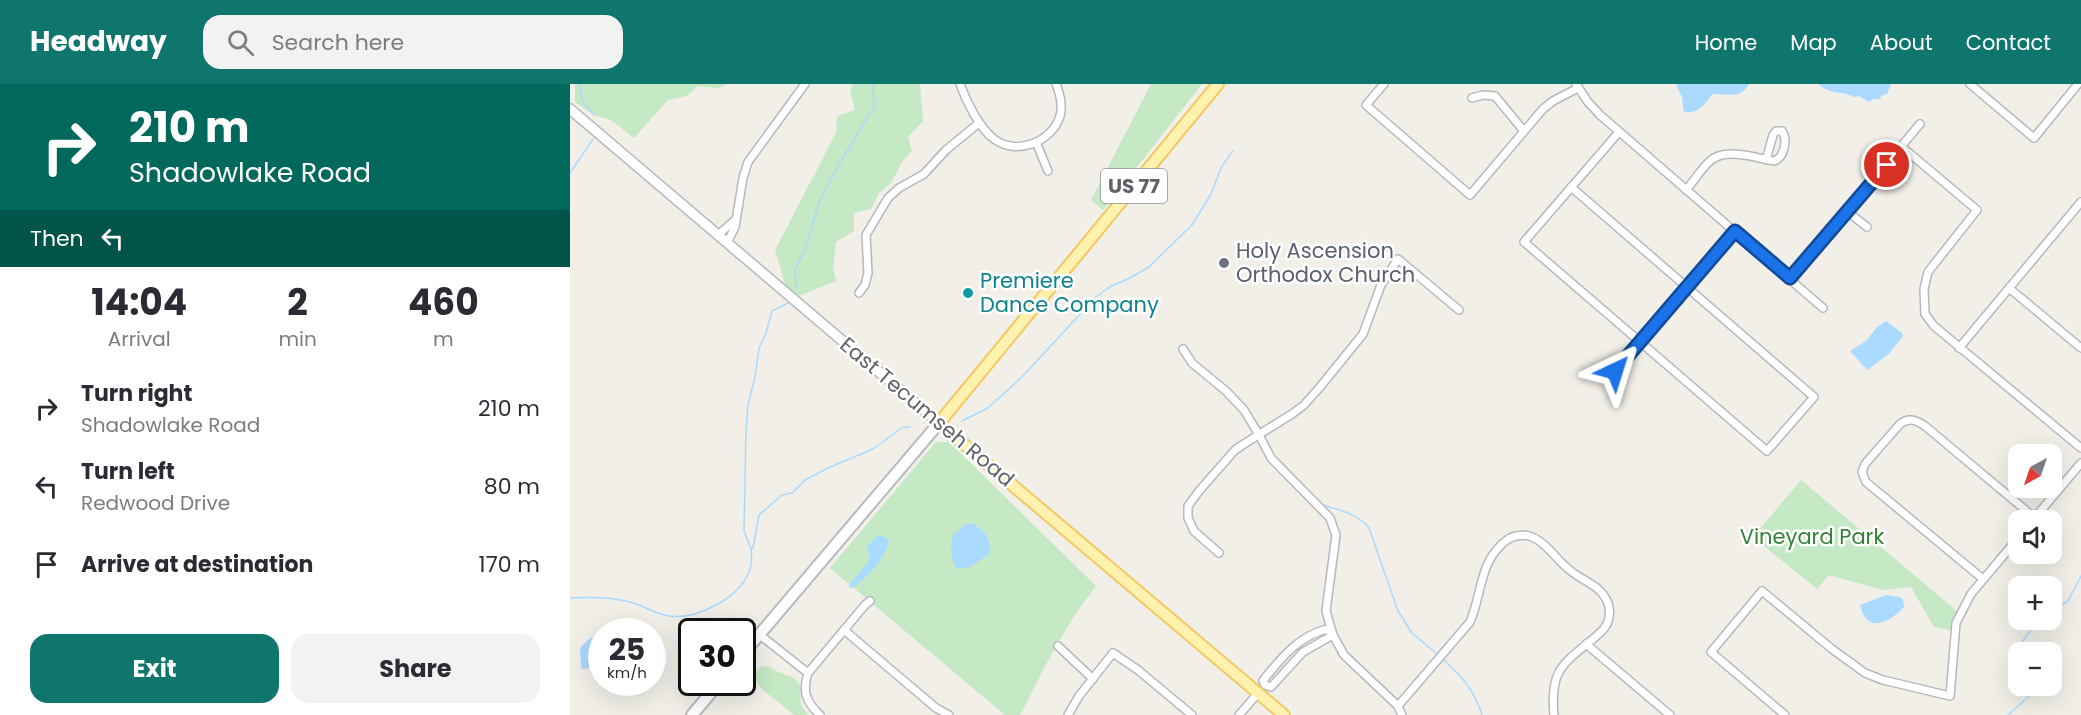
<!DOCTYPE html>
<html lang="en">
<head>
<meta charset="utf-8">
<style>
	body { margin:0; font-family:Poppins,sans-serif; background:#f2f2f3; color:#2b2b33; height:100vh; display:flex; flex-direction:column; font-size:22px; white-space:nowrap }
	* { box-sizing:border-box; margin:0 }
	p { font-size:20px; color:#7c7c81 }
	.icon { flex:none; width:33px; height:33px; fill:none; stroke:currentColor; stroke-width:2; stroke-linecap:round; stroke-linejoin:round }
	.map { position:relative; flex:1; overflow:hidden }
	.sheet { display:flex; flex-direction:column; background:#fff; width:570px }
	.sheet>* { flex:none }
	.guide { background:#00695c; color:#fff; overflow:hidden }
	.needle { width:39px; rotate:220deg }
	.buttons { position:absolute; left:1438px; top:360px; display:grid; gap:12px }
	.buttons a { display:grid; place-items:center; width:54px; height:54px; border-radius:12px; background:#fff; box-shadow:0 6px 24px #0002; font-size:30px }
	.speed { position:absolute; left:18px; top:534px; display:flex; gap:12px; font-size:30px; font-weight:700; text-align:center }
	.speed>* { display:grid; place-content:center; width:78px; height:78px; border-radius:50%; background:#fff; box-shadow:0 6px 24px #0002; line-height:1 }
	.speed small { font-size:15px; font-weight:400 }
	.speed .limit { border:3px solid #111; border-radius:9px; background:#fff; color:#111 }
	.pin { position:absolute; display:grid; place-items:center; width:51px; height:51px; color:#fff; margin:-26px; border:3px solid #fff; border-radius:50%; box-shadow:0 2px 6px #0007 }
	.me { position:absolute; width:66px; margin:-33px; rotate:41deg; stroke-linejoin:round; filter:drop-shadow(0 0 4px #0008) }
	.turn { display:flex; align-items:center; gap:21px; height:126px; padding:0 30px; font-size:27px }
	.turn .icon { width:78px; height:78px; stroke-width:2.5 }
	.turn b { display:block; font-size:42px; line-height:51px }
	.then { display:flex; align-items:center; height:57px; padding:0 30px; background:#0003; gap:12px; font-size:22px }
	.eta { display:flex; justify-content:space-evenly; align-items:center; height:102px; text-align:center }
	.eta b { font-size:36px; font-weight:700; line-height:42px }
	.primary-button { display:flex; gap:12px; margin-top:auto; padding:12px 30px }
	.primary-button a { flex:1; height:69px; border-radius:18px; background:#0f766e; color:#fff; font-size:24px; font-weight:700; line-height:69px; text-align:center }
	.primary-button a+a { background:#f2f2f3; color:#2b2b33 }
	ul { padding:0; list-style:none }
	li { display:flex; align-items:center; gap:18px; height:78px; padding:0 30px }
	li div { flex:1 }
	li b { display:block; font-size:22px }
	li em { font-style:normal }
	header { display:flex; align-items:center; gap:36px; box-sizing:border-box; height:84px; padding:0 30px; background:#0f766e; color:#fff }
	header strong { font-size:28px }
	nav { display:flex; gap:33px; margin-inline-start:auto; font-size:21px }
	.search { width:420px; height:54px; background:#f2f2f3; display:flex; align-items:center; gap:15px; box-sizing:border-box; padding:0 21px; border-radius:18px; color:#7c7c81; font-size:22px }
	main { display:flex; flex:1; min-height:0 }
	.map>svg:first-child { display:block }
</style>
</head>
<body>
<header>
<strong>Headway</strong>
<div class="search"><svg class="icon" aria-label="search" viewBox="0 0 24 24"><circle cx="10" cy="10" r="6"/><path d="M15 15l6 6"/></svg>Search here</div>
<nav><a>Home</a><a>Map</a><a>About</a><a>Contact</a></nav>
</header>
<main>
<section class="sheet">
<div class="guide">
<div class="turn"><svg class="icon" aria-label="right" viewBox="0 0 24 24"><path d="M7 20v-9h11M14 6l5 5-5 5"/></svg><div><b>210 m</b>Shadowlake Road</div></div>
<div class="then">Then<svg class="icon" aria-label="left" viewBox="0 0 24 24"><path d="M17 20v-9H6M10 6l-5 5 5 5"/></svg></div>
</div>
<div class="eta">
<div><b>14:04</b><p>Arrival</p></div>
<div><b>2</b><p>min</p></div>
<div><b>460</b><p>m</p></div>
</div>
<ul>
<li><svg class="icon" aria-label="right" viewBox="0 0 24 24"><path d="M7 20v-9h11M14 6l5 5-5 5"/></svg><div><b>Turn right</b><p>Shadowlake Road</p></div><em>210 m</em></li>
<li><svg class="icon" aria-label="left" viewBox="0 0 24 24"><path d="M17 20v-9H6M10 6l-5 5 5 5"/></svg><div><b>Turn left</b><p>Redwood Drive</p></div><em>80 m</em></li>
<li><svg class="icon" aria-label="arrive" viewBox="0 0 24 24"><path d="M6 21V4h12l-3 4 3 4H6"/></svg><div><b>Arrive at destination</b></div><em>170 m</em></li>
</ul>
<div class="primary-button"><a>Exit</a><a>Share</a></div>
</section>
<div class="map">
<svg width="1511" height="631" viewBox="0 0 1511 631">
	<rect width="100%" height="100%" fill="#f1efe8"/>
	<g fill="#c5e8c5">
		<polygon points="5,0 157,0 149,4 128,2 117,12 98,16 64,54 41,36 24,31 5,18"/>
		<polygon points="283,0 350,0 353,37 338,53 342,67 332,78 321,99 309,109 301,125 284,129 284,147 266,158 263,184 266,197 229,212 216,203 205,166 266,49 267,32 285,26 280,7"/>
		<polygon points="581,0 632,0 533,126 521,116"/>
		<path d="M 366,358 L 379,358 L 526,502 C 495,540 473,587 450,631 L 435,631 L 260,484 Z"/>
		<polygon points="1231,396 1387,527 1380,546 1364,543 1341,503 1313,506 1259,491 1247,505 1183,453"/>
		<polygon points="198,582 204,586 224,594 230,601 231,621 238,631 224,631 192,605 182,592 190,583"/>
	</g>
	<g fill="#aadaff">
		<path d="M 1106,0 L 1179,0 C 1171,15 1157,10 1143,10 C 1135,19 1128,31 1114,28 L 1112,13 Z"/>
		<path d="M 1248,0 L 1321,0 L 1317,10 L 1311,12 L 1310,15 L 1303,15 L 1299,18 L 1289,12 L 1284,13 C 1271,6 1263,12 1248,0 Z"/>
		<polygon points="1316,237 1332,249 1333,252 1319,270 1297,286 1280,267 1296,257 1307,243"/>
		<path d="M 396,440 L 404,440 C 416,448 420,454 420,469 L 400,483 L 387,485 C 381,479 379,458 384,451 C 387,447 392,444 396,440 Z"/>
		<path d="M 308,451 L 319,455 C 317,474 297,493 282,504 L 279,503 L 279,501 L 300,476 L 297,462 Z"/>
		<path d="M 1316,511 L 1330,513 L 1333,516 L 1334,523 C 1320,538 1297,551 1290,521 Z"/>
		<polygon points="31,553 31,582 13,585 11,584 10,564 20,554"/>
	</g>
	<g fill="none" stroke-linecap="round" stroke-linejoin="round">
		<g stroke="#aadaff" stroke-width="1.5">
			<path d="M 11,0 C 9,15 13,20 24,31"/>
			<polyline points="0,89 23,55"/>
			<polyline points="226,204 225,186 235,165 249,119 269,80 304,23 303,0"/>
			<polyline points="392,337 418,324 452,293 526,213 541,202 558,195 579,183 622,141 641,110 652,82 663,67"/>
			<path d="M 751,420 C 769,427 786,428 799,444 L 828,527 L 842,549 L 867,570"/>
			<polyline points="181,465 174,447 176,346 178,321 185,293 189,264 196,249 202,227 218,219"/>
			<path d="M 0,514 C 20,513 40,513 60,518 C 73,521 85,530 99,532 C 127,536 169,514 179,488 C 182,481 182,473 181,465 L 183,464 L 189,431 L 212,411 L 222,409 L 235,396 L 260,383 L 303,365 L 333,343 L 340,343"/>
			<polyline points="1482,526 1498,517 1511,492"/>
			<polyline points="1449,574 1446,566 1468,536"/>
			<path d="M 873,575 C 892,593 904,605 912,631"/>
			<polyline points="1438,631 1457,614 1466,602"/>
		</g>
		<g stroke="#b5b8bc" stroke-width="10">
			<g id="minor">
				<path d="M 390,0 C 396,17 410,45 424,55 C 447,72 482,58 490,32 C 493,21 490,10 486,0"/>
				<polyline points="814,0 796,21 900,111 973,25 983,17 1008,4"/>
				<polyline points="1006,0 1018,18 1030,31 1253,224"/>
				<polyline points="1400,0 1464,54 1508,0"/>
				<polyline points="902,14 913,11 925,12 954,47"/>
				<polyline points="466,58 478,87"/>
				<polyline points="1332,63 1407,126 1358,188 1354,205 1355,230 1364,242 1511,364"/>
				<polyline points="1001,103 1244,313 1197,367 954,158 1049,48"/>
				<path d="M 1116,106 C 1124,97 1131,85 1140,77 C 1155,63 1186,74 1204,77 C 1214,74 1218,56 1212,47 L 1206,47 L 1203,51 L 1196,76"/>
				<polyline points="1278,128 1297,143"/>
				<polyline points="148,151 165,136"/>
				<polyline points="157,159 165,143 173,94 178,78 235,0"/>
				<polyline points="1220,194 1350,40"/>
				<polyline points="1439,204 1511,264"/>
				<polyline points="289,209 295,201 298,189 296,151 318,114 329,104 354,90 376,66 409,39"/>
				<polyline points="1389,264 1511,118"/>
				<polyline points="613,265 622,279 656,307 674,326 689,351 701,374 760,434 766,451 756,527 763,551 774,571 828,622 832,631"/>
				<polyline points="1045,287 1165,147"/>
				<polyline points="1463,436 1511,379"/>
				<polyline points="649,469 624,447 618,434 618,422 629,407 665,366 677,358 722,330 734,321 750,303 793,250 811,201 828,175 889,226"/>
				<path d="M 1413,495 L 1296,398 L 1292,388 L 1295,380 L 1330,340 C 1339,333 1346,336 1355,342 L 1465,434"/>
				<path d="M 757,545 L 763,551 L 733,568 L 701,603 L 695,601 L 693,597 L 695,594 C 712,573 729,552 757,545 Z"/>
				<polyline points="274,546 366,624 379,631"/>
				<polyline points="190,551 238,589"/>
				<polyline points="1016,560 1100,631"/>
				<polyline points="488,562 523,595"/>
				<path d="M 828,622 L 900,538 C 912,511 909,476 937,456 C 942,452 952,450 959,452 C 975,456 987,477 1001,487 C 1010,495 1023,499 1031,508 C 1037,514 1041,524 1039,533 C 1038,543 1030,549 1023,555 C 991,581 980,587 984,631"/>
				<path d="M 250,631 C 236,618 232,607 238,589 L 295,521 L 300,517"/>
				<polyline points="498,631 509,612 543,569 568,586 622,631"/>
				<polyline points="669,631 689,608"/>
				<polyline points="1215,631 1141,568 1192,507 1262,565 1295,589 1313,596 1380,612 1386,539 1401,510 1449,453"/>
			</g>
		</g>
		<g stroke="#b5b8bc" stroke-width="12">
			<polyline id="tertiary" points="0,25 369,339"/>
		</g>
		<g stroke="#b6babf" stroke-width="14">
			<g id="secondary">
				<polyline points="172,571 369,339"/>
				<polyline points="122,631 150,598"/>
			</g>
		</g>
		<g stroke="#f2c960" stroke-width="14">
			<polyline id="primary" points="648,0 369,339 714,631"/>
		</g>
		<use href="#minor" stroke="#fff" stroke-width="7"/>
		<use href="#tertiary" stroke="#fff" stroke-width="9"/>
		<use href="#secondary" stroke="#fff" stroke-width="10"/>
		<use href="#primary" stroke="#fff2af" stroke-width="10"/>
	</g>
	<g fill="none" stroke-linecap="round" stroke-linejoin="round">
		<g stroke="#114b97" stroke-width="15">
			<polyline id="route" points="1045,287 1165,147 1220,194 1317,81"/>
		</g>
		<use href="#route" stroke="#1a73e8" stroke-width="10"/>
	</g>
	<circle fill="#6b7280" stroke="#fff" stroke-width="2" cx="654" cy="179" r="6"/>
	<circle fill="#0f9aa8" stroke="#fff" stroke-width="2" cx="398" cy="209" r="6"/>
	<g text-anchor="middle" stroke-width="5" stroke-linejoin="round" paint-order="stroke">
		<rect fill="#fff" stroke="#8f9295" stroke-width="1.5" x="531" y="85" width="66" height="34" rx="4.5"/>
		<g font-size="20" font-weight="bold" fill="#5f6368">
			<text x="564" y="109">US 77</text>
		</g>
		<g font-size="21" fill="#5b616d" stroke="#fff" text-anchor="start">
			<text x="666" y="174">Holy Ascension<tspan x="666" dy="24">Orthodox Church</tspan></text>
		</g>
		<g font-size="21" fill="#0d838f" stroke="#fff" text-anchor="start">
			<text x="410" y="204">Premiere<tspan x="410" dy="24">Dance Company</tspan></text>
		</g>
		<g font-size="21" fill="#5f6368" stroke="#fff">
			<text transform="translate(357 328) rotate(40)" y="7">East Tecumseh Road</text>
		</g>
		<g font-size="21" fill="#348238" stroke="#fff">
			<text x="1242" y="460">Vineyard Park</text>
		</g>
	</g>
</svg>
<div class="buttons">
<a><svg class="needle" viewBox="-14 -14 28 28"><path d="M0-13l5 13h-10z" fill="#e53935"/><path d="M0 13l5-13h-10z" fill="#7c7c81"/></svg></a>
<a><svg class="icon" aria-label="sound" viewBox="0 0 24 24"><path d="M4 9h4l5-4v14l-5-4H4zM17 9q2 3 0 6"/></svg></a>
<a>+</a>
<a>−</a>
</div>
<div class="speed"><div>25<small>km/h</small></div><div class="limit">30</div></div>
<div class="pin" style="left:1317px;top:81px;background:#d93025"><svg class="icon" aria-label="arrive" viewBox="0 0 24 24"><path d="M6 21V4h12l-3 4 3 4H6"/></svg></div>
<svg class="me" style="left:1045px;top:287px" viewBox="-20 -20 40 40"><path d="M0-17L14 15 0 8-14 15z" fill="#1a73e8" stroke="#fff" stroke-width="4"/></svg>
</div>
</main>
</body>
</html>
